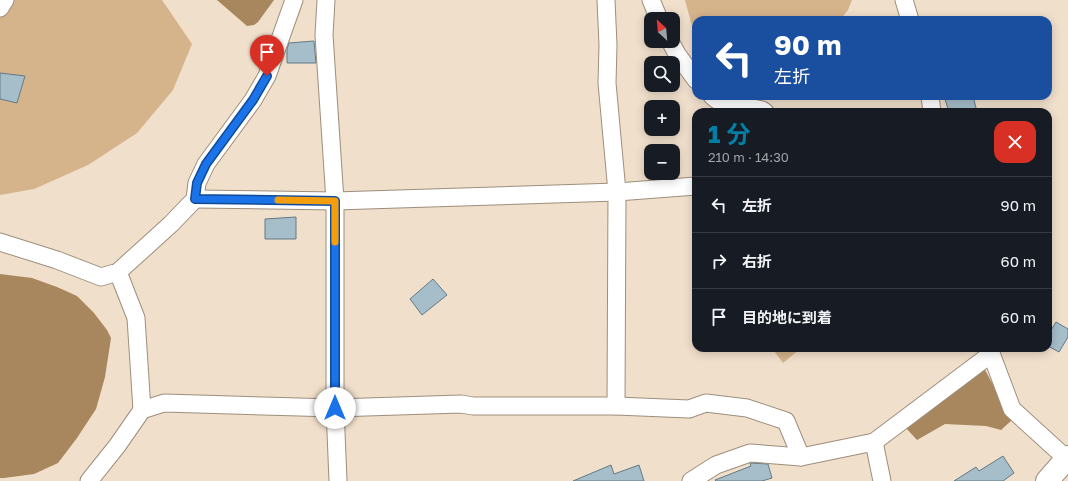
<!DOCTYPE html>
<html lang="ja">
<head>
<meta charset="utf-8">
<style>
	body { margin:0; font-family:"Golos Text","Noto Sans JP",sans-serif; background:#20242c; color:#f1f3f6; height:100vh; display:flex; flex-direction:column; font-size:15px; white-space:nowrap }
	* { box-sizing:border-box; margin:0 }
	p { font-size:13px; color:#9ea1a6 }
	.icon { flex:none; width:22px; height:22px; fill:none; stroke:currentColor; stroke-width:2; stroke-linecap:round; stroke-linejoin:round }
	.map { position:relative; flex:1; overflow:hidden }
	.side { position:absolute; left:692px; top:108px; width:360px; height:244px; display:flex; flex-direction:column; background:#171b24; border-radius:12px; box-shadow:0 2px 10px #0003 }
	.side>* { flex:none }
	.banner { position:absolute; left:692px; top:16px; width:360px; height:84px; border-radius:12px; box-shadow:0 2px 10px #0003; background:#1a4fa0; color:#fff; overflow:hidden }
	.needle { width:26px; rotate:334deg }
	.buttons { position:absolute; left:644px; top:12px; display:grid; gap:8px }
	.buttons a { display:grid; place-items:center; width:36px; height:36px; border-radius:8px; background:#171b24; box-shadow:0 2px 10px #0003; font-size:20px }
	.pin { position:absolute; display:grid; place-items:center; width:34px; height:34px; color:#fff; margin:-41px -17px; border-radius:50% 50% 50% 0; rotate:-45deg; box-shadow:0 0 4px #0007 }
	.pin .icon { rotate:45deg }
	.me { position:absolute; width:44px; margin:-22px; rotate:0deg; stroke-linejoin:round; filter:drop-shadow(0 0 3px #0008) }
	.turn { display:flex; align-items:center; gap:14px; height:84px; padding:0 16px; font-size:18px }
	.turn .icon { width:52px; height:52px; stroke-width:2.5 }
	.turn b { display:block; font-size:28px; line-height:34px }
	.round { display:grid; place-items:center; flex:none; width:42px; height:42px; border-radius:12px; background:#20242c }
	.summary { display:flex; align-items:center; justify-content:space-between; height:68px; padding:0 16px }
	h1 { font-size:24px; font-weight:700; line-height:30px; color:#017fa5 }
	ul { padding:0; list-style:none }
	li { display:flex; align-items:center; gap:12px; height:56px; padding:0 16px; border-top:1px solid #363941 }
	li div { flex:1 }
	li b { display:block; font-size:15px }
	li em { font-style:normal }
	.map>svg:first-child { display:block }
</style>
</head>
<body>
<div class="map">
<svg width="1068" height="481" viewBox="0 0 1068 481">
	<rect width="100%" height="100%" fill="#f0dfcb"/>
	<g fill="#d5b38b">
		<polygon points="0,0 162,0 192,44 173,90 137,133 88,165 34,189 0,195"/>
		<polygon points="685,0 852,0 848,10 840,20 696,20 696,41"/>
		<polygon points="772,348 801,348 783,363"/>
	</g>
	<g fill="#a9875e">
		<polygon points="217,0 274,0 258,22 254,25 247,26"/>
		<polygon points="0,274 32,278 57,287 77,296 94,313 107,330 111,338 105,377 96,409 77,438 58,463 34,474 4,478 0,478"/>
		<polygon points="984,368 1012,420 1001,430 986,426 945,424 917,440 906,428"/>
	</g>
	<g fill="#a5beca" stroke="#637a85">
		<polygon points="314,41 316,63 287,63 287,49 289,43"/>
		<polygon points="0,73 25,76 17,103 0,99"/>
		<polygon points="944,96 973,96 977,112 949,112"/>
		<polygon points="296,217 296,239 265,239 265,219"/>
		<polygon points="433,279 447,295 422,315 410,299"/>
		<polygon points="1056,322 1068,329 1068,337 1059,352 1048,346 1048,335"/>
		<polygon points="1003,456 1014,473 1003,481 954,481 976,467 979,471"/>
		<polygon points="750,463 768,464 772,478 762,481 716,481 715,480 751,466"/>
		<polygon points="611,465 614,474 639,465 644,481 573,481"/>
	</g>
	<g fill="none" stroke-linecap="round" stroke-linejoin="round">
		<g stroke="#9e8e7c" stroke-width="19">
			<g id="street">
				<polyline points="326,0 324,35 335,201 335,408 338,481"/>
				<polyline points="606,0 608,45 607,83 617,192 616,406"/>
				<polyline points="651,0 659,19"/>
				<polyline points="904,0 910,20"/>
				<polyline points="0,8 5,0"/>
				<polyline points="670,41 677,54 696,80"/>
				<polyline points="712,96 717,100 762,110 765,112"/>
				<polyline points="930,96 932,112"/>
				<polyline points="195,199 335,201 617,192 696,186"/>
				<polyline points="0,242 57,260 101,277 118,272 171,224 195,199 197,183 206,164 253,100 267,76 294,0"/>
				<polyline points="118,272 136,318 142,410"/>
				<polyline points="989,348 1012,409 1068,460"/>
				<polyline points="874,442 882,481"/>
				<polyline points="89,481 117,446 142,410 164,403 335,408 461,404 473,406 616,406 689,409 706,403 747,408 786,421 801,457"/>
				<polyline points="691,481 716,465 750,453 801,457 874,442 991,354"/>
			</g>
		</g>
		<g stroke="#9e8e7c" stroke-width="24">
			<polyline id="secondary" points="1047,481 1068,457"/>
		</g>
		<use href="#street" stroke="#fff" stroke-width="17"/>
		<use href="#secondary" stroke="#fff" stroke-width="22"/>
	</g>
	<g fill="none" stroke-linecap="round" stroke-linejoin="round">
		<g stroke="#114b97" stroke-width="10">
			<polyline id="route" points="267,76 253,100 206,164 197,183 195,199 335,201 335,408"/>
		</g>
		<use href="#route" stroke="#1a73e8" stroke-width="7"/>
		<polyline stroke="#f59e0b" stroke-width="7" points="278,200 335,201 335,242"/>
	</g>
</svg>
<div class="buttons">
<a><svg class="needle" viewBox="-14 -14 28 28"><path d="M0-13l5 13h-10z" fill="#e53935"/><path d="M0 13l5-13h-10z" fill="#9ea1a6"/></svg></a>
<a><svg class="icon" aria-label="search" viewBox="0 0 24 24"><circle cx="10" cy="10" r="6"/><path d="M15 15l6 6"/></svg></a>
<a>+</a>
<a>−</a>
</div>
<div class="pin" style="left:267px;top:76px;background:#d93025"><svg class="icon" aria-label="arrive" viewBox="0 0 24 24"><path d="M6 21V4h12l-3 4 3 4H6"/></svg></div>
<svg class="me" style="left:335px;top:408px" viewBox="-20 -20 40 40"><circle r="19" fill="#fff"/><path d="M0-13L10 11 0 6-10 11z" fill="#1a73e8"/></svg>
<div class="banner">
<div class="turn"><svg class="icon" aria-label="left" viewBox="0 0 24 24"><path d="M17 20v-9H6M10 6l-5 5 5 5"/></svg><div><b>90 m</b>左折</div></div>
</div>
<section class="side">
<div class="summary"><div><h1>1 分</h1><p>210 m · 14:30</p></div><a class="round" style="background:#d93025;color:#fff"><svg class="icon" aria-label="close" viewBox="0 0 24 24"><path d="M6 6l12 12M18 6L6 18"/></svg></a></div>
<ul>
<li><svg class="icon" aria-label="left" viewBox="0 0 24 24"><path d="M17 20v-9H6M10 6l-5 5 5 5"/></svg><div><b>左折</b></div><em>90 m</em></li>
<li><svg class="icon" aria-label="right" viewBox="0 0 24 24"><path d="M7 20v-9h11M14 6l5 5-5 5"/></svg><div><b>右折</b></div><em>60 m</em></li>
<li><svg class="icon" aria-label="arrive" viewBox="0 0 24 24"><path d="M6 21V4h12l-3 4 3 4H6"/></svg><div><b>目的地に到着</b></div><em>60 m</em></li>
</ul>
</section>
</div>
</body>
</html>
